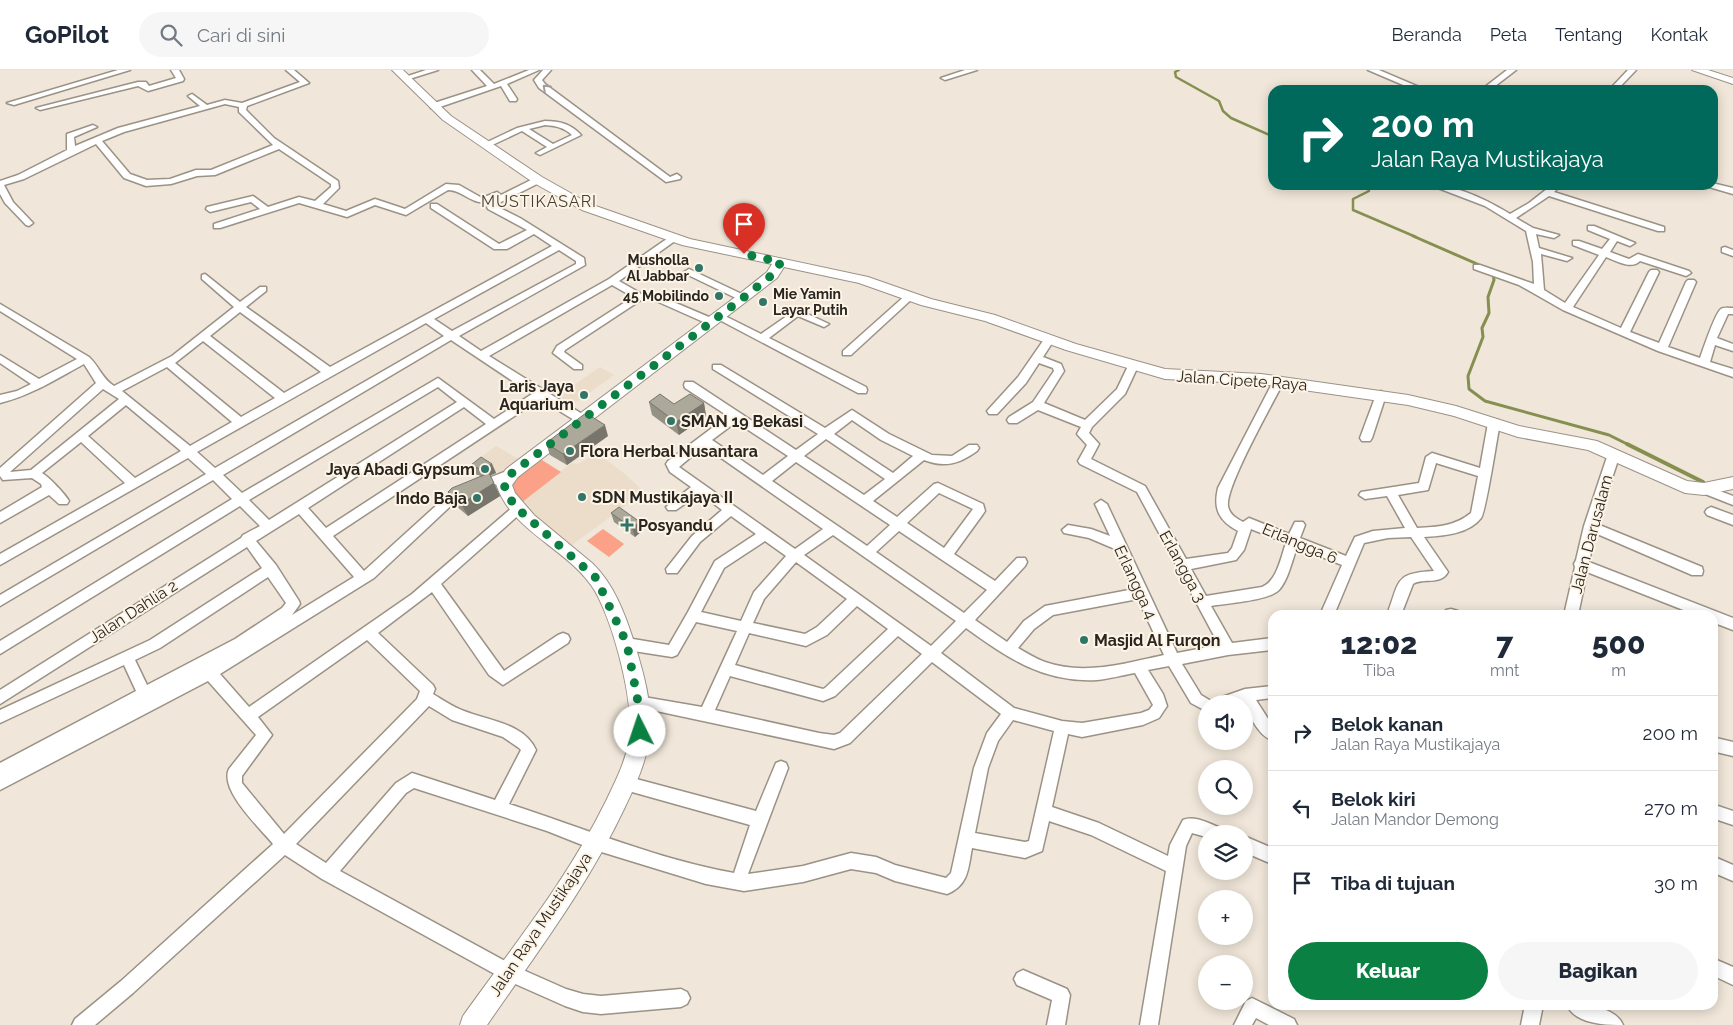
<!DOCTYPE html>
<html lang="id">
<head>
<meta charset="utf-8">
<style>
	body { margin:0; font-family:Raleway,sans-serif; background:#f6f6f7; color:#1f2937; height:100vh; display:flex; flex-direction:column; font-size:19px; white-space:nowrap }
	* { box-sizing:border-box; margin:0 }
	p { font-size:16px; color:#747a83 }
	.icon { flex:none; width:28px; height:28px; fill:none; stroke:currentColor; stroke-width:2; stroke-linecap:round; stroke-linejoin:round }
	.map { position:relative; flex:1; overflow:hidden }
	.details { position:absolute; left:1268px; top:540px; width:450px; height:400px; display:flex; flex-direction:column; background:#fff; border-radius:15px; box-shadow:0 2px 12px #0003 }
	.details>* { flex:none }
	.hud { position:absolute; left:1268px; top:15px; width:450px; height:105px; border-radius:15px; box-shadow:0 2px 12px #0003; background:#00695c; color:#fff; overflow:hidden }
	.fabs { position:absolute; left:1198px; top:625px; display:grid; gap:10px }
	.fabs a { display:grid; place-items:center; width:55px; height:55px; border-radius:50%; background:#fff; box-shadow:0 2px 12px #0003; font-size:25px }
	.pin { position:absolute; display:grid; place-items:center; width:42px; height:42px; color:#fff; margin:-51px -21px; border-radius:50% 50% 50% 0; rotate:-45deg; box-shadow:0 0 5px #0007 }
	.pin .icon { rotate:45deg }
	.me { position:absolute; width:55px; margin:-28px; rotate:356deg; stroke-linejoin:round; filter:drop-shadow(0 0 4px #0008) }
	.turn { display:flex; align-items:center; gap:18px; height:105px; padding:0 20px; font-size:22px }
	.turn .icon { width:65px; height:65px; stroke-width:2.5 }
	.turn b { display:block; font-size:35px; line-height:42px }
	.eta { display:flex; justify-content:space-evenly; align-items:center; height:85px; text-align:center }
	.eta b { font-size:30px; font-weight:800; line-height:35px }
	.primary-button { display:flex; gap:10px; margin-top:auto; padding:10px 20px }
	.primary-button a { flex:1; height:58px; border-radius:30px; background:#0b8043; color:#fff; font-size:20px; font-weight:800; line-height:58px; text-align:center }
	.primary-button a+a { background:#f6f6f7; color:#1f2937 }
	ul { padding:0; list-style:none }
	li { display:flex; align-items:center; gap:15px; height:75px; padding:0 20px; border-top:1px solid #e0e1e3 }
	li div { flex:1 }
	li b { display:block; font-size:19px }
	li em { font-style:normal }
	header { display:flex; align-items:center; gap:30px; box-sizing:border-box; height:70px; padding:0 25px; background:#fff; border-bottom:1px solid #e0e1e3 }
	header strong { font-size:24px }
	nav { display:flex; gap:28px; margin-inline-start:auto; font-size:18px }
	.search { width:350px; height:45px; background:#f6f6f7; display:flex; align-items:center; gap:12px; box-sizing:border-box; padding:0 18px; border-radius:28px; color:#747a83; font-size:19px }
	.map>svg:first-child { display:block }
</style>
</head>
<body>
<header>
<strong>GoPilot</strong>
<div class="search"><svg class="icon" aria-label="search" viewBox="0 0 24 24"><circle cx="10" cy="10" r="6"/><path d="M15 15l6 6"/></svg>Cari di sini</div>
<nav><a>Beranda</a><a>Peta</a><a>Tentang</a><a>Kontak</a></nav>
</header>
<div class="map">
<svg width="1733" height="955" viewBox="0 0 1733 955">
	<rect width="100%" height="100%" fill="#f0e6d9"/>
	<g fill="#ebddc9">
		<polygon points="600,297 614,305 574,334 558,326"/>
		<polygon points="496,376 519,389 501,404 476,391"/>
		<polygon points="597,383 626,405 644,422 569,477 521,433 572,393 578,394"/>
	</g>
	<g fill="#faa187">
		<polygon points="537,387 561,402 521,433 508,414"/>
		<polygon points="603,459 624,474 609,487 587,471"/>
	</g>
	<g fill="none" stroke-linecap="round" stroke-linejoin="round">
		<g stroke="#859050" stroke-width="2.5">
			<polyline points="1179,0 1175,2 1176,7 1219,31 1223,41 1231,48 1272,66"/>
			<polyline points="1367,115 1369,121 1353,129 1353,140 1416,167"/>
		</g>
		<g stroke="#859050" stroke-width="3">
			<polyline points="1413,166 1484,197"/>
			<polyline points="1493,202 1494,210 1488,227 1489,243 1482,258 1483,267 1468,306 1469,319 1485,331 1609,365 1629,375"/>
		</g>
		<polyline stroke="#859050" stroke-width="4" points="1627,374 1703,412"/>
		<g stroke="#9b9286" stroke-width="3">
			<g id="street">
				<polygon points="118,0 130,0 14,35 7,33"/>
				<polygon points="171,0 179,0 184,9 183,11 148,21 138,16 40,40 36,38 138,12 146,12 149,16 176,8"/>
				<path d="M 286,0 L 294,0 L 309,13 L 247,36 L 246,40 L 274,68 L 338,111 L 339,118 L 323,134 L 346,141 L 375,129 L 405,139 L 446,114 L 459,115 L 482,128 L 497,122 L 501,125 L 535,108 L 541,108 L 541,112 L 497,134 L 496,136 L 520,148 L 584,188 L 585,195 L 459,266 L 481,281 L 609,209 L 671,166 L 679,168 L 619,211 L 640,223 L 643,228 L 641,230 L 565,280 L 564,282 L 582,295 L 582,299 L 574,299 L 553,283 L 557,276 L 633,227 L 612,215 L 489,286 L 587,347 L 589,350 L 587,353 L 579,353 L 540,329 L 333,466 L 364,501 L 450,423 L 512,399 L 518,403 L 516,406 L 458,429 L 374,508 L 220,604 L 249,637 L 412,524 L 514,436 L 522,436 L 524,439 L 522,442 L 441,514 L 504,601 L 558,565 L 563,563 L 568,565 L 570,569 L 568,573 L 503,615 L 489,605 L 432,522 L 378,563 L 433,615 L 435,619 L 433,624 C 443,630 453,637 464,641 C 489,651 524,653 536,680 L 509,734 C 583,758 657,789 734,803 L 750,755 L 625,720 L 620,718 L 617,713 L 620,708 L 625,706 L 756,741 L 776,693 L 781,691 L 786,693 L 788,698 L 748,804 L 803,796 L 851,783 L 876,787 L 895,795 L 946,808 L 951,803 L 974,698 L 987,663 L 1001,644 L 932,592 L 850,673 L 834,679 L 633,636 L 631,632 L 633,628 L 638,626 L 702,637 L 737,561 L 696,552 L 677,585 L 672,587 L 627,580 L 622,578 L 620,574 L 622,570 L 627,568 L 669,575 L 688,542 L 715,491 L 756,464 L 731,446 L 700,472 L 677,503 L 667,503 L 666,499 L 692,466 L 722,440 L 700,423 L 676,440 L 668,440 L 666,437 L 691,417 L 670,402 L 666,394 L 668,391 L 728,346 L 685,318 L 684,315 L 685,312 L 693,312 L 796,380 L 818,364 L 713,299 L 713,295 L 721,295 L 825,358 L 852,340 L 889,364 L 932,385 L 952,386 L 969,375 L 977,375 L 979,378 L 977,381 C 959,394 945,398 924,390 L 873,431 L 897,447 L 934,414 L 938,413 L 983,434 L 985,441 L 983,444 L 954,484 L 995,511 L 1017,488 L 1025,488 L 1027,492 L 1025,496 L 975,550 L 1007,572 L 1024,551 L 1045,536 L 1134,519 L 1115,479 L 1089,468 L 1064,463 L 1062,460 L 1068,455 L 1091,459 L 1110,466 L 1095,434 L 1101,430 L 1107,434 L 1177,583 L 1219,575 L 1137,422 L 1080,394 L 1078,391 L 1087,375 L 1077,364 L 1081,357 L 1038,340 L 1017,353 L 1009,353 L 1007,350 L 1009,347 L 1033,332 L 1054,301 L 1053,298 L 1039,293 L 1026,313 L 997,344 L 989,344 L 987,341 L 1018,307 L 1045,268 L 1053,268 L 1054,270 L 1043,287 L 1061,294 L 1064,301 L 1044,333 L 1085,350 L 1117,319 L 1129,294 L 1137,294 L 1138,296 L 1125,324 L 1092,357 L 1089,363 L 1099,374 L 1091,389 L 1145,416 L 1186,489 L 1228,483 L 1232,478 L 1238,461 C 1219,451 1213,439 1218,418 L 1275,308 L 1279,307 L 1284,311 C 1273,333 1225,417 1228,436 C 1229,444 1236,448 1243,452 L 1249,448 L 1289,464 L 1295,452 L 1303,452 L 1305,455 L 1300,468 L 1346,486 L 1355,467 L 1373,461 L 1405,458 L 1387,426 L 1365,429 L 1359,425 L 1361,422 L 1419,413 L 1426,387 L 1432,383 L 1480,398 L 1488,353 L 1490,350 L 1498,350 L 1500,353 C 1497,367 1486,442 1481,448 C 1469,464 1443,466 1424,467 L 1448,502 C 1440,516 1424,507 1413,514 L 1401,545 L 1387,545 C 1400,511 1394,503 1434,501 L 1411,467 L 1388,468 L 1364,473 L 1334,545 L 1320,545 L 1342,495 L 1297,477 C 1292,491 1288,510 1279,520 C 1268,531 1227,533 1211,536 L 1232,573 L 1272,568 L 1272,580 L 1228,585 L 1182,594 L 1201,625 L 1211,631 L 1245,619 L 1272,616 L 1272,628 L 1256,630 L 1272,655 L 1272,670 C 1258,666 1249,643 1242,632 L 1206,634 L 1206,641 L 1191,633 L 1169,596 L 1148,600 L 1163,624 L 1167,636 L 1159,648 L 1143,655 L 1082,667 L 1068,664 L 1052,737 L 1099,753 L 1168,786 L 1170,775 L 1183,750 C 1195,745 1210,754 1223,759 L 1225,764 L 1206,764 L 1206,767 L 1192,763 L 1186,776 L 1158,955 L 1140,955 L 1166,801 L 1091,765 L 1049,751 L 1042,781 L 1025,788 L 972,778 C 968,798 969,815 947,824 L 895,811 L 876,803 L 851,799 L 803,812 L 744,821 L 706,814 L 595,780 L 547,761 L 414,718 L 406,723 L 340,801 L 514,896 L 566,919 L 583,924 L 601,926 L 681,919 L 687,922 L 690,928 L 687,934 L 681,937 L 601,944 L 583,942 L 565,936 L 502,908 L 322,809 L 285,785 L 133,923 L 95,955 L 72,955 L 75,949 L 121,911 L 273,774 C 260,758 219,720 229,699 L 256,665 L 208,611 L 0,720 L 0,693 L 136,621 L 124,595 L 0,653 L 0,640 L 150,570 L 262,498 L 247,477 L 0,634 L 0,620 L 241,468 L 243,465 L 260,456 L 240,436 L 0,584 L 0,571 L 232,429 L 213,410 L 0,536 L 0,525 L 206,404 L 188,388 L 0,495 L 0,484 L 125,413 L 81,372 L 42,403 C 49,407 65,424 69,431 L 67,434 L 59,434 L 49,425 L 0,453 L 0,442 L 42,417 L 41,414 L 32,408 L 3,410 L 0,406 L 0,398 L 96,313 L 84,294 C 56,309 32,325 0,333 L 0,325 L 17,321 L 31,314 L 0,293 L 0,285 L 39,309 L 77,289 L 0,241 L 0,234 L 89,287 C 99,296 102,309 114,316 L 172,286 L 234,237 L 202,209 L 202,205 L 205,204 L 240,232 L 260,217 L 266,217 L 266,221 L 246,237 L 330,297 L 552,176 L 534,164 L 507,179 L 494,179 L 431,138 L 431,134 L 437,134 L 499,174 L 527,160 L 488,139 L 487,137 L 489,131 C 473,137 464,120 448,120 L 406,145 L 375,135 L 347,147 L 299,133 L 220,158 L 214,158 L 214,154 L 260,139 L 251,132 L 210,142 L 206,139 L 207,137 L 253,126 L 268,137 L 299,127 L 315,131 L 331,117 L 331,114 L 279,79 L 215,105 L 197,106 L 171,114 L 146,116 L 124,108 L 96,74 L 24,109 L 4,115 L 13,132 L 33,153 L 29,156 L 26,155 L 5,133 L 0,124 L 0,111 L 18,105 L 67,80 L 67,64 L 93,55 L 97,57 L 74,67 L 75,76 L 118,58 L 200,36 L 188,26 L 192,24 L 207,35 L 225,30 L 242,33 L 300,12 ZM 225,34 L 239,37 L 239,42 L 273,75 L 211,100 L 196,100 L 170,109 L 147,110 L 130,104 L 102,71 L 124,62 ZM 559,180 L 576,191 L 576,194 L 452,261 L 434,249 ZM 240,242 L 321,302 L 284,323 L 210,266 ZM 426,253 L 444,266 L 215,398 L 197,382 ZM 451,270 L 532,324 L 494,349 L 438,308 L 242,423 L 223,405 ZM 203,271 L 275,328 L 241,347 L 175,293 ZM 167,297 L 232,352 L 190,376 L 122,321 ZM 438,317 L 457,332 L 269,450 L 249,430 ZM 103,319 L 119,329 L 31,400 L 10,402 ZM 126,335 L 181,381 L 135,408 L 88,366 ZM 464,337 L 486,354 L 326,458 L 308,438 ZM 852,350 L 881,370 L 913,386 L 893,403 L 834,364 ZM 736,352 L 788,386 L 763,405 L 712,370 ZM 826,369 L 885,409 L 864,425 L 804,386 ZM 704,376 L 823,459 L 795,479 L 679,397 ZM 796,392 L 890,455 L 867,476 L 772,411 ZM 1436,393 L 1478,406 L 1471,443 C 1455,456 1438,457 1417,458 L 1398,425 L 1428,420 ZM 939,423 L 973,439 L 944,478 L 907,453 ZM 299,444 L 354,507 L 292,545 L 300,534 L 299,531 L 276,495 L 256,471 ZM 1251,459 L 1286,473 C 1281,487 1277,511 1262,517 L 1206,526 L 1191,499 L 1236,490 L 1244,480 ZM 899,461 L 987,520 L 964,543 L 876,482 ZM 833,465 L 956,551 L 931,576 L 804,485 ZM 765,471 L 786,486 L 754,522 L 741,551 L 701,542 L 724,498 ZM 796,492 L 847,529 L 817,557 L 805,564 L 753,553 L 764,529 ZM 268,507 L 286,533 L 282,538 L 235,569 L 147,615 L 135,590 L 160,578 ZM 1138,529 L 1164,585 C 1126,593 1084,606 1045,592 C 1036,589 1027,583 1018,578 L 1034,559 L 1053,545 ZM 857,536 L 888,559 L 825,618 L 823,619 L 735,595 L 749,563 L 806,576 L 827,565 ZM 966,558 C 1008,588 1043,613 1097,610 C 1109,609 1123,605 1135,603 L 1153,635 L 1149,640 L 1141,643 L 1082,653 L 1062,651 L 1014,638 L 941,583 ZM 898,566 L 922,584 L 840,663 L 834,665 L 819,663 L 715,640 L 730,606 L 823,631 L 835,626 ZM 367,570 L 420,621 L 417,629 L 284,764 L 242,713 L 242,706 L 272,665 L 258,647 ZM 429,636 L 452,650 L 503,667 L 519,678 L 521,680 L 495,730 L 412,703 L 396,713 L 326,793 L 296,774 ZM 1013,650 L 1054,661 L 1029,771 L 1025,772 L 975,763 L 988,698 L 998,671 Z"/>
				<polygon points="426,0 438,0 406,10 402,8"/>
				<polygon points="472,0 480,0 494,14 529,0 539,0 507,14 517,29 516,31 510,31 501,16 437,38 431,38 431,34 487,16"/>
				<polygon points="543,0 551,0 542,10 545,14 670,107 677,104 681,107 680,109 666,112 539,18 534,10"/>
				<polygon points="965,0 977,0 945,10 941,8"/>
				<polygon points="1368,0 1379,0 1426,20 1415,20"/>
				<polygon points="1507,0 1516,0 1490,20 1481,20"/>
				<polygon points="1628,0 1636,0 1617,20 1609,20"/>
				<path d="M 545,51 C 560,51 571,54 581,65 L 540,85 L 536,83 L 547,77 L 522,61 L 488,77 L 481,75 L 517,58 ZM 545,55 C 556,56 563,57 572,65 L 553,74 L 529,59 Z"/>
				<polygon points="1712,113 1733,118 1733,124 1709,117 1708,115 1712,115"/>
				<path d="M 1430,115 C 1457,115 1487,130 1510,144 L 1529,133 L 1552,115 L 1561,115 L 1554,122 L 1664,157 L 1664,161 L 1658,161 L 1549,126 L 1516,148 L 1533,158 L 1559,165 L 1554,168 L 1536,164 L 1539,178 L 1572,188 L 1567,191 L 1541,184 L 1544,220 L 1565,233 L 1599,185 L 1573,175 L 1573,171 L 1579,171 L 1602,179 L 1610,169 L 1588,160 L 1588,156 L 1594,156 L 1635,173 L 1630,176 L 1617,171 L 1610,182 L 1629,189 L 1638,184 L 1689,201 L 1691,203 L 1686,206 L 1640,191 C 1631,200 1617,191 1606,187 L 1573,237 L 1621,258 L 1649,202 L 1651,200 L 1657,200 L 1659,202 L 1630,262 L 1659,273 L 1686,212 L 1688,210 L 1694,210 L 1696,212 L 1668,277 L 1700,288 C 1703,280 1715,243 1721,239 C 1723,237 1730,238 1733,238 L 1733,244 L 1728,244 L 1717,268 L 1733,274 L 1733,281 L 1715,275 L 1710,292 L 1733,299 L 1733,307 L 1658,281 L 1563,240 L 1519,215 L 1474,199 L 1474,195 L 1480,195 L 1534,214 L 1533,192 L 1526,161 L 1485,136 Z"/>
				<polygon points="1725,177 1733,180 1733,186 1722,182 1722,178"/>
				<polygon points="689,199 746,226 748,228 743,231 740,230 686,204 684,202"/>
				<polygon points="910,223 915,226 913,228 851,285 843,285 843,281 907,224"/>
				<polygon points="657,225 716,250 717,252 712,255 708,254 654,230 654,226"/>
				<polygon points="797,239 829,254 824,257 798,246 769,268 866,317 867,320 866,323 858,323 714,247 719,244 723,245 761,264"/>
				<polygon points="1381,321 1386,325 1372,368 1370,371 1362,371 1360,368 1376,325"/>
				<polygon points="1614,380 1620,384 1597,454 1702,497 1703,501 1702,505 1692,505 1595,463 1589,492 1733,548 1733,560 1712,552 1712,545 1696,545 1587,502 1578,545 1564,545 1575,497 1574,494 1576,490 1584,456 1608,384"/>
				<polygon points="1704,415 1733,426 1733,435 1700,422 1698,419"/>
				<polygon points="1711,437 1733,445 1733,455 1707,445 1705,442 1707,439"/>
				<polygon points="1451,539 1458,541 1460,545 1445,545 1446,540"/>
				<polygon points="1712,667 1733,672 1733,686 1712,681"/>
				<polygon points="1712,734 1733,741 1733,755 1712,748"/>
				<polygon points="1244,766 1272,778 1272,794 1244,782"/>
				<polygon points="1712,786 1733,795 1733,811 1712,802"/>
				<polygon points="1712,888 1733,897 1733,915 1712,905"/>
				<polygon points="1023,900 1067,919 1070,925 1065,955 1047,955 1052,930 1017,915 1014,909 1017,903"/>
				<polygon points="1252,928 1294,949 1297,955 1269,955 1256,948 1252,955 1234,955 1246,931"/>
				<polygon points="1525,935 1543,935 1539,955 1521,955"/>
				<path d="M 1567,935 C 1585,935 1615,936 1623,955 C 1605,955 1575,954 1567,935 Z"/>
			</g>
		</g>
		<g stroke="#9b9286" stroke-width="2">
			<g id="secondary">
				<path d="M 392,0 L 403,0 L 451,46 L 542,107 L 590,134 L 690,169 L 868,207 L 931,229 L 995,245 L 1076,274 L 1165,299 L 1261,304 L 1408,325 L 1456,336 L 1519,356 L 1597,371 L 1687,411 L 1704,413 L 1733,407 L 1733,419 L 1704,425 L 1685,423 L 1588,380 L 1518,367 L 1454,346 L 1408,335 L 1261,314 L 1165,309 L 1066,280 L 985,251 L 921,235 L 859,213 L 784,197 L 777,208 L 518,407 L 512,415 L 515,423 L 534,445 L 592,493 C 614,514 625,544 634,572 C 643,601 654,638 649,669 C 646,693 635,716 625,737 C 588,816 536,884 487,955 L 460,955 L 463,946 C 513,876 568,809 606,731 C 615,712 625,693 629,671 C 635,633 614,555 595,521 C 570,479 512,463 496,414 L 506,399 L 738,225 L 767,202 L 772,194 L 682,175 L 582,140 L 534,113 L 443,50 Z"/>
				<polygon points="1692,0 1708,0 1733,8 1733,14"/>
			</g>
		</g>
		<use href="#street" fill="#fff" fill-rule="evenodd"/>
		<use href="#secondary" fill="#fff" fill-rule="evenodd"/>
	</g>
	<g fill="#949185">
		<polygon points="649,332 674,334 704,333 706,346 679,365 652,345"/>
		<polygon points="608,366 567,395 550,385 546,373"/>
		<polygon points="492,394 496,403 490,405 500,426 468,446 455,435 448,422 481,406 475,404 471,395"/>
		<polygon points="611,443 640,452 643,460 635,467 614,452"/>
	</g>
	<g fill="#78766c">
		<polygon points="704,333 706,346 679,365 676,352"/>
		<polygon points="605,355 608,366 567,395 563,384"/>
		<polygon points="492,394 496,403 484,408 480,399"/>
		<polygon points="494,413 500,426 468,446 461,434"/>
		<polygon points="640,452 643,460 635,467 632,458"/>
	</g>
	<g fill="#aca99b" stroke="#78766c">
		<polygon points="660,324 674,334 690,324 704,333 676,352 649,332"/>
		<polygon points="586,343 605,355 563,384 546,373"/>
		<polygon points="481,387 492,394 480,399 471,395"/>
		<polygon points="489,403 494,413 461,434 448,422 452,418"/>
		<polygon points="619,437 640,452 632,458 611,443"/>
	</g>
	<defs><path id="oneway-chevron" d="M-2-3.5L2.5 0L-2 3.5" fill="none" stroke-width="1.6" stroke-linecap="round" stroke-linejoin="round" transform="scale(1.25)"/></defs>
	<use stroke="#9f9d9b" href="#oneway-chevron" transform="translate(546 18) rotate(-137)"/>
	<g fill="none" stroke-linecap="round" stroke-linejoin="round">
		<polyline stroke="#0b8043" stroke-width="9" stroke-dasharray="0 16.2" points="640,661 638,632 627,574 596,508 518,439 507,425 504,414 512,403 743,228 772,205 781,192 744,184"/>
	</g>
	<g fill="#317568" stroke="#fdf4e6" stroke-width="2">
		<circle cx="699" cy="198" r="5"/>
		<circle cx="719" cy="226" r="5"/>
		<circle cx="763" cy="232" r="5"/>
		<circle cx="584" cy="325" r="5"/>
		<circle cx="671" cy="351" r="5"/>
		<circle cx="570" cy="381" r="5"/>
		<circle cx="485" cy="399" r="5"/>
		<circle cx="582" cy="427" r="5"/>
		<circle cx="477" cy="428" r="5"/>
		<path d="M624.5 447.5h5v5h5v5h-5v5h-5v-5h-5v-5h5z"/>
		<circle cx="1084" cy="570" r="5"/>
	</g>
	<g text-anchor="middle" stroke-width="4" stroke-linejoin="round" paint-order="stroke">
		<g font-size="14" font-weight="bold" fill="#292520" stroke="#fdf4e6" text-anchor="end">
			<text x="689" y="195">Musholla<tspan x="689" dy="16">Al Jabbar</tspan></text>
			<text x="773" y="229" text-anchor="start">Mie Yamin<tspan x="773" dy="16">Layar Putih</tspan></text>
			<text x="709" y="231">45 Mobilindo</text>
		</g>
		<g font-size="16" letter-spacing="1" fill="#463f34" stroke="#fdf4e6">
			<text x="539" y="137">MUSTIKASARI</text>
		</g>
		<g font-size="16" fill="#292520" stroke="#fdf4e6">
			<text transform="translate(1242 310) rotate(4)" y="6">Jalan Cipete Raya</text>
			<text transform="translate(1591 464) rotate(-75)" y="6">Jalan Darusalam</text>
			<text transform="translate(1300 473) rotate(23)" y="6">Erlangga 6</text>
			<text transform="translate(1183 496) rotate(61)" y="6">Erlangga 3</text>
			<text transform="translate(1136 512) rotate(65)" y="6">Erlangga 4</text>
			<text transform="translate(133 541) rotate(-33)" y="6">Jalan Dahlia 2</text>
			<text transform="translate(540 854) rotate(-56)" y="6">Jalan Raya Mustikajaya</text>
		</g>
		<g font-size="16" font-weight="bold" fill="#292520" stroke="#fdf4e6" text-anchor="start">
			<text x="574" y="322" text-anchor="end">Laris Jaya<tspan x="574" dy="18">Aquarium</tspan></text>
			<text x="681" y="357">SMAN 19 Bekasi</text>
			<text x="580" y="387">Flora Herbal Nusantara</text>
			<text x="475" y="405" text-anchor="end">Jaya Abadi Gypsum</text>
			<text x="592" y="433">SDN Mustikajaya II</text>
			<text x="467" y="434" text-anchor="end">Indo Baja</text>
			<text x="638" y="461">Posyandu</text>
			<text x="1094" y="576">Masjid Al Furqon</text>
		</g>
	</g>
</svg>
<div class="fabs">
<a><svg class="icon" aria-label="sound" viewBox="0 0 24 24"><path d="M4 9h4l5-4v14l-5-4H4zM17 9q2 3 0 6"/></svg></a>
<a><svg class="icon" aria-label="search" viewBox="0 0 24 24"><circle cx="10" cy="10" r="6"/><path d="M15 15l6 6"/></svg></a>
<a><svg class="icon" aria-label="layers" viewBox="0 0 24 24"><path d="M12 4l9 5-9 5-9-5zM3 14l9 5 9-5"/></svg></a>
<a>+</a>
<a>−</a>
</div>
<div class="pin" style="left:744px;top:184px;background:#d93025"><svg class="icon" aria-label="arrive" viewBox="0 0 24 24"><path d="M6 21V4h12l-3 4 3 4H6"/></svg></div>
<svg class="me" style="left:640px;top:661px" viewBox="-20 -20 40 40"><circle r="19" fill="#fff"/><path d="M0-13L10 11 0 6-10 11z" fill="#0b8043"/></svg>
<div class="hud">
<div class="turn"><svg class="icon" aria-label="right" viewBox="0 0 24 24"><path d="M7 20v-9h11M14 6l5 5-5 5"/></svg><div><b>200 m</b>Jalan Raya Mustikajaya</div></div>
</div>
<section class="details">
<div class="eta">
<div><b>12:02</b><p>Tiba</p></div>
<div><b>7</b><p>mnt</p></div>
<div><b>500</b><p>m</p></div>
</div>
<ul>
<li><svg class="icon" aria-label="right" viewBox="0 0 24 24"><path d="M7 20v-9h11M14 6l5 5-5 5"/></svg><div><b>Belok kanan</b><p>Jalan Raya Mustikajaya</p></div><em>200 m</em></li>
<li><svg class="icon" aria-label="left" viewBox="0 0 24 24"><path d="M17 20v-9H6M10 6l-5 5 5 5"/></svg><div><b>Belok kiri</b><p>Jalan Mandor Demong</p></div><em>270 m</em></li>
<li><svg class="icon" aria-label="arrive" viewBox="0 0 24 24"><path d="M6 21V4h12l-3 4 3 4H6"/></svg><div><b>Tiba di tujuan</b></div><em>30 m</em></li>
</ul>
<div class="primary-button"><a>Keluar</a><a>Bagikan</a></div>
</section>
</div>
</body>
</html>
